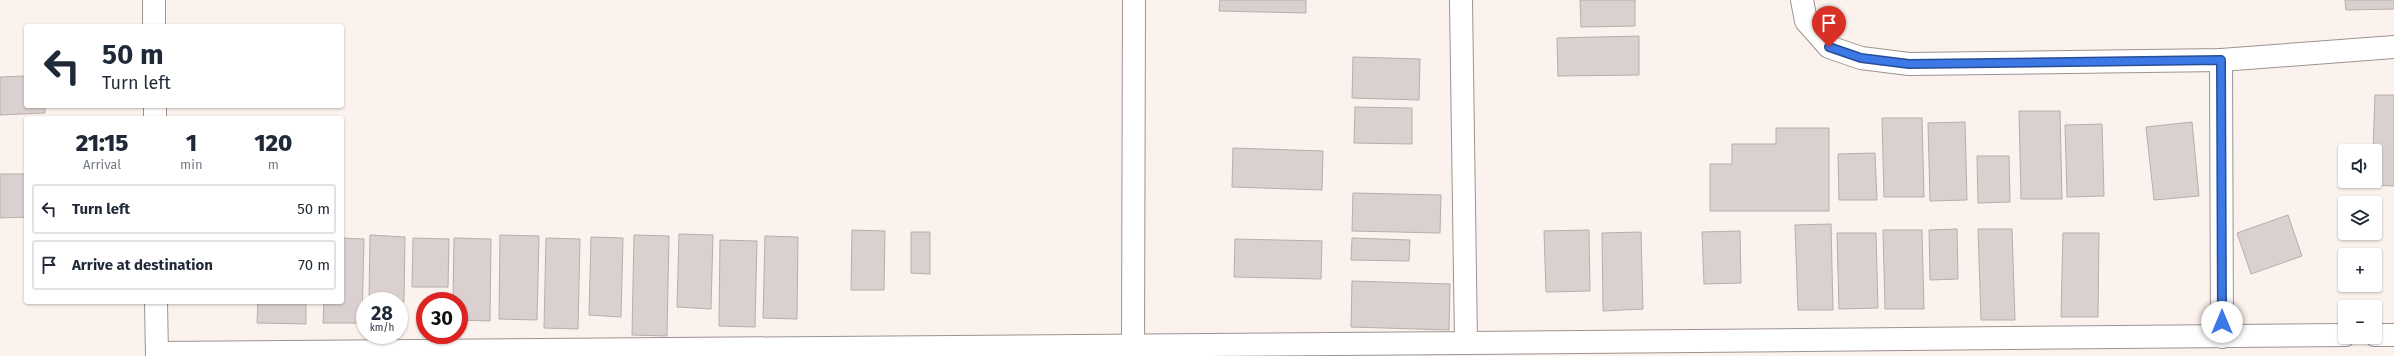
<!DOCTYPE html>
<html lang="en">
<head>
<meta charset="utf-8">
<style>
	body { margin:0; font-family:"Fira Sans",sans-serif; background:#f2f2f3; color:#1f2937; height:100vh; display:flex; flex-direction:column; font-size:15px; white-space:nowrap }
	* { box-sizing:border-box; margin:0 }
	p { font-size:13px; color:#747a83 }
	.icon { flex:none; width:22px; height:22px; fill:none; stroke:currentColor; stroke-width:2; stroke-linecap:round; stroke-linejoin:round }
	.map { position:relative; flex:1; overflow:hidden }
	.sheet { position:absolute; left:24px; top:116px; width:320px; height:188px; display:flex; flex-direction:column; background:#fff; border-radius:4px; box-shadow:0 1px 3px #0004 }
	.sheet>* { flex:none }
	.hud { position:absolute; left:24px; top:24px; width:320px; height:84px; border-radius:4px; box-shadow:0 1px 3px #0004; background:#fff; color:#1f2937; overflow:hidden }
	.fabs { position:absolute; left:2338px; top:144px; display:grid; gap:8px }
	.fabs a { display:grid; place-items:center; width:44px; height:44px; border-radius:4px; background:#fff; box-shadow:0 1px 3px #0004; font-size:20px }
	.speed { position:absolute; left:356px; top:292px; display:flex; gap:8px; font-size:20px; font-weight:700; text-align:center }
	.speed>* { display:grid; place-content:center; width:52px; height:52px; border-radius:50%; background:#fff; box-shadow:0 1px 3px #0004; line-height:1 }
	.speed small { font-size:10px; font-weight:400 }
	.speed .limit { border:6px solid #d22; background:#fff; color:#111 }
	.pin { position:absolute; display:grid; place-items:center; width:34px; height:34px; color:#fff; margin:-41px -17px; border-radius:50% 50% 50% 0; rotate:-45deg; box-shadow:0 0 4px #0007 }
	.pin .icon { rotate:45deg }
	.me { position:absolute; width:44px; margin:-22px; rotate:0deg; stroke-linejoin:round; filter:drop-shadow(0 0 3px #0008) }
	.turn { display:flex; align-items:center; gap:14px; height:84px; padding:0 12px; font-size:18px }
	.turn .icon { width:52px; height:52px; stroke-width:2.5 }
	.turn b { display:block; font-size:28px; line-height:34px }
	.eta { display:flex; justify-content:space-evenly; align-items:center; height:68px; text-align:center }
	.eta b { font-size:24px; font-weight:800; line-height:28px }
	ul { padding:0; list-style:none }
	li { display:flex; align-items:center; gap:12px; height:50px; margin:0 8px 6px; padding:0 4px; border:2px solid #e0e1e3; border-radius:4px }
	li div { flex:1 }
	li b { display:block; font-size:15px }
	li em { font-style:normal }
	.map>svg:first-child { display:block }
</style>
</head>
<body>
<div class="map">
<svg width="2394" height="356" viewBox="0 0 2394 356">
	<rect width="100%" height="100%" fill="#fbf1ed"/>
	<g fill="#dbd0d0" stroke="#b8adad">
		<polygon points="1220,0 1306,0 1306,13 1219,11"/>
		<polygon points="1580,0 1635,0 1635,26 1581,27"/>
		<polygon points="2345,0 2394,0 2394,9 2346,10"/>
		<polygon points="1639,36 1639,75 1558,76 1557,38"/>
		<polygon points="1353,57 1420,59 1419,100 1352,98"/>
		<polygon points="26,76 26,106 45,106 45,113 0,115 0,77"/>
		<polygon points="2375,95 2394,95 2394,186 2372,185 2372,181 2375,181 2375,151 2373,151"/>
		<polygon points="1355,107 1412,108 1412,144 1354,143"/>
		<polygon points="2019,111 2060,111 2062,199 2021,199"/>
		<polygon points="1882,118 1922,118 1924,197 1884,197"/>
		<polygon points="1965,122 1967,200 1930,201 1928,123"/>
		<polygon points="2192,122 2199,196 2154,200 2146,127"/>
		<polygon points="2102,124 2104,196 2067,197 2065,125"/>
		<polygon points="1776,128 1829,128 1829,211 1710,211 1710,164 1732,164 1732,144 1776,144"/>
		<polygon points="1233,148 1323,151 1322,190 1232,187"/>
		<polygon points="1875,153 1877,200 1839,200 1838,154"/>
		<polygon points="1977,156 2009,156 2010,202 1978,203"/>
		<polygon points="0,174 26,174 26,217 0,218"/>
		<polygon points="1353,193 1441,195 1440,233 1352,231"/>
		<polygon points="2288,215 2302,256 2251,274 2237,233"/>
		<polygon points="1831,224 1833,310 1798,310 1795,225"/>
		<polygon points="1957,229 1958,279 1930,280 1929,230"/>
		<polygon points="1978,229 2012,229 2015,320 1981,320"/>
		<polygon points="852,230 885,231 884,290 851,290"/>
		<polygon points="1589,230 1590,291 1546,292 1544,231"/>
		<polygon points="1883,230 1922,230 1924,309 1885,309"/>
		<polygon points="1740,231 1741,283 1704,284 1702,232"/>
		<polygon points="911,232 930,232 930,274 911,273"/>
		<polygon points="1641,232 1643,309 1603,311 1602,233"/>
		<polygon points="1837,233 1876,233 1878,308 1839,309"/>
		<polygon points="2063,233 2099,233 2098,317 2061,317"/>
		<polygon points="679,234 713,235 711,309 677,307"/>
		<polygon points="370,235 405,237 404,302 369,300"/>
		<polygon points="500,235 539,236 537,320 499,319"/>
		<polygon points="634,235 669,236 667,336 632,335"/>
		<polygon points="765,236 798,237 797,319 763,318"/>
		<polygon points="591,237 623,238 621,317 589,315"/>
		<polygon points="342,238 364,239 362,323 323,323 324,302 342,302"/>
		<polygon points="413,238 449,239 448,287 412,287"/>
		<polygon points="454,238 491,239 490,321 459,320 459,301 453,301"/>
		<polygon points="546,238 580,239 578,329 544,328"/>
		<polygon points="1352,238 1410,240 1409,261 1351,260"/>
		<polygon points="1235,239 1322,241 1321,279 1234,277"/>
		<polygon points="720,240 757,241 755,327 719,326"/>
		<polygon points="1352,281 1450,284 1449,330 1351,327"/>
		<polygon points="258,302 306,302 306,324 257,323"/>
	</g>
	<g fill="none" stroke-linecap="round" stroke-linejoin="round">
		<g stroke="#9d9390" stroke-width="24">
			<g id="street">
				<polyline points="154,0 154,26"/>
				<polyline points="1802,0 1806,21 1829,47 1861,58 1909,64 2221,60 2394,47"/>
				<polyline points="2221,60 2222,337"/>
				<polyline points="155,106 155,118"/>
				<polyline points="156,302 157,356"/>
				<polyline points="2375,335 2394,335"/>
				<polyline points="1466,343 2345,335"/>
				<polyline points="1133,346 1134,0"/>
				<polyline points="157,353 1466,343 1461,0"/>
			</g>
		</g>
		<use href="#street" stroke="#fff" stroke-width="22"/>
	</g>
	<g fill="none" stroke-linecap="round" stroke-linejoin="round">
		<g stroke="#284e96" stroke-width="10">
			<polyline id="route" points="1829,47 1861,58 1909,64 2221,60 2222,322"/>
		</g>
		<use href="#route" stroke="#3d78e7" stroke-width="7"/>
	</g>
</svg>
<div class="fabs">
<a><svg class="icon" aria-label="sound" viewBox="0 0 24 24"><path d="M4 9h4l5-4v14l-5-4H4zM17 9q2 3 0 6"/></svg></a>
<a><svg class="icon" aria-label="layers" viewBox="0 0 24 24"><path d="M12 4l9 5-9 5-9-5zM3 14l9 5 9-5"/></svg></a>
<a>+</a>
<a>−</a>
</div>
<div class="speed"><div>28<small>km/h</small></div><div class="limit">30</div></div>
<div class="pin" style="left:1829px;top:47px;background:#d93025"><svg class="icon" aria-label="arrive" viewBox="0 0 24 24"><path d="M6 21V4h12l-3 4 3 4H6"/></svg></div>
<svg class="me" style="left:2222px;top:322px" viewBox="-20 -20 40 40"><circle r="19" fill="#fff"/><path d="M0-13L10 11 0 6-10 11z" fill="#3d78e7"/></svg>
<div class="hud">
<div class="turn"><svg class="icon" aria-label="left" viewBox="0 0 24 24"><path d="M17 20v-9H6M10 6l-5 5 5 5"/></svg><div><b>50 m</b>Turn left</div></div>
</div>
<section class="sheet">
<div class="eta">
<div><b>21:15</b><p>Arrival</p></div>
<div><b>1</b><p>min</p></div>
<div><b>120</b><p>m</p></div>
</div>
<ul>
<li><svg class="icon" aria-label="left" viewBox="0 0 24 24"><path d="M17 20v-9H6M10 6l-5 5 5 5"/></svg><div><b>Turn left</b></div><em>50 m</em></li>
<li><svg class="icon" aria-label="arrive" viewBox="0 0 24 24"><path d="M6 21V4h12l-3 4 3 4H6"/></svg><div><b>Arrive at destination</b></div><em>70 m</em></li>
</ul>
</section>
</div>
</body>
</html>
